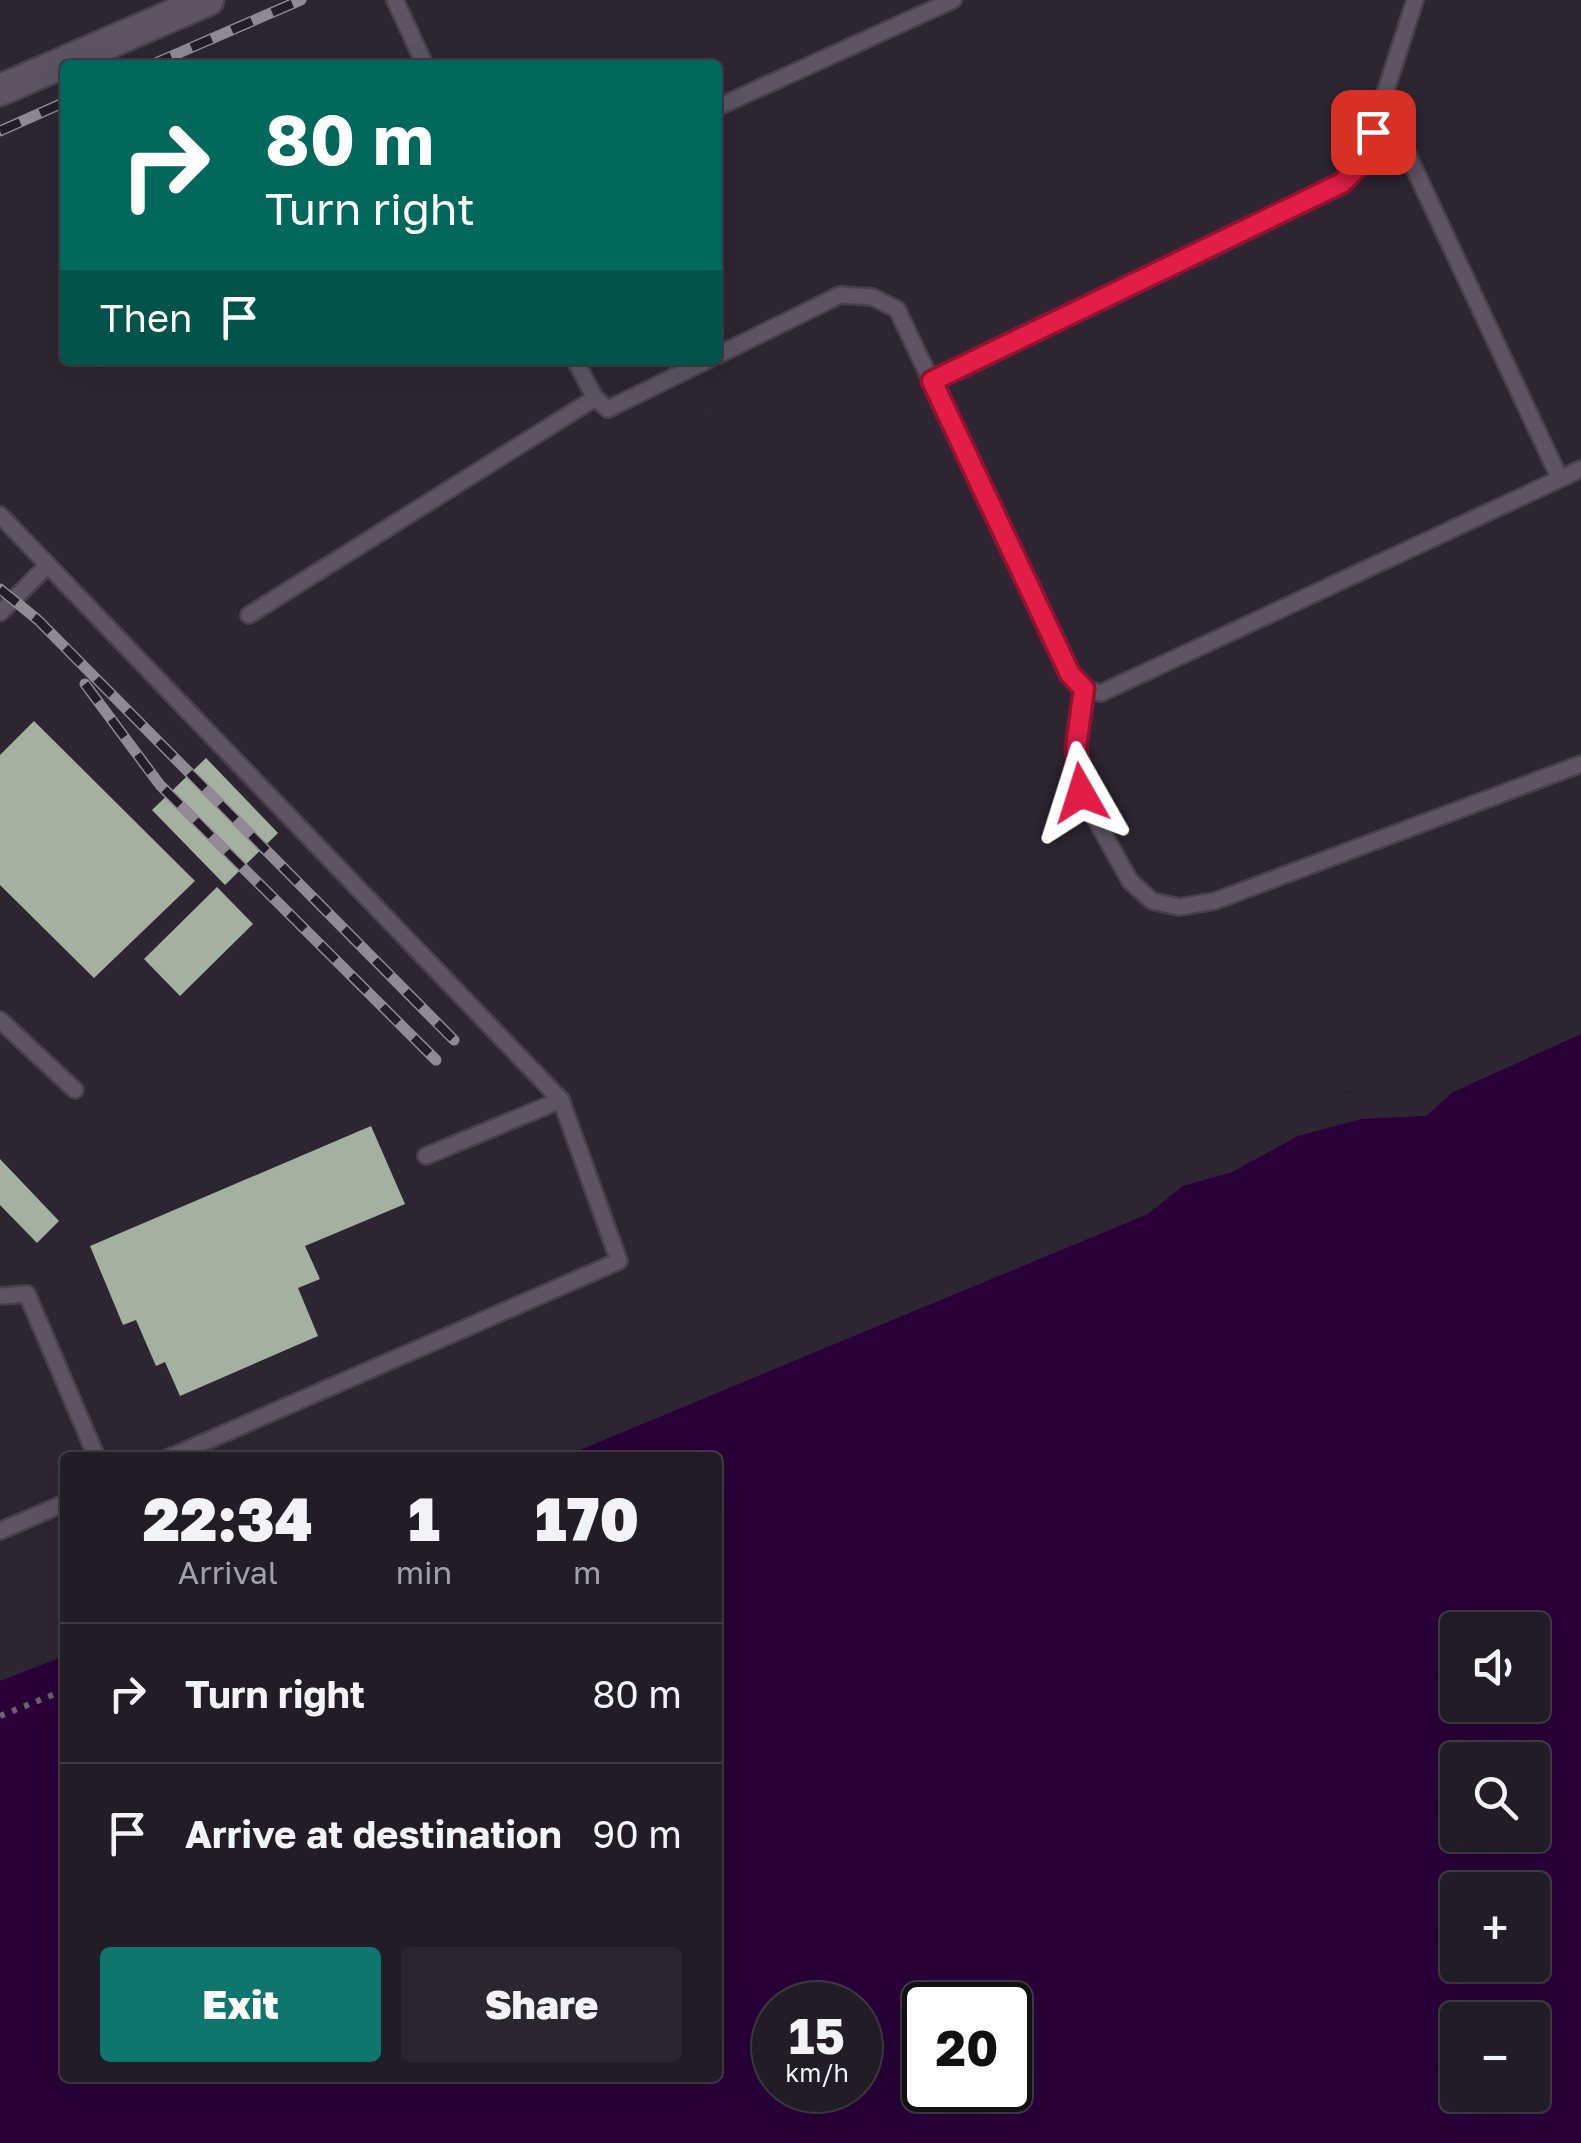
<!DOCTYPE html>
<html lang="en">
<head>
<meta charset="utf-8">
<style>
	body { margin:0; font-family:"Golos Text",sans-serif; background:#2a252e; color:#f1f3f6; height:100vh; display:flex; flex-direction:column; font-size:38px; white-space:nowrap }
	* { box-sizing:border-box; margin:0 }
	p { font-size:32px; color:#a2a1a7 }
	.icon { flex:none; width:55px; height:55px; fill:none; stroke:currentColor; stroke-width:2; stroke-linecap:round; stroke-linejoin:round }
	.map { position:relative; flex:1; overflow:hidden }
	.panel { position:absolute; left:60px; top:1452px; width:662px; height:630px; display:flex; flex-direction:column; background:#221c26; border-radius:10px; box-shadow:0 10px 40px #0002,0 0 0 2px #3f3a43 }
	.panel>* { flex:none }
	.top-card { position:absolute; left:60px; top:60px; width:662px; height:305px; border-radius:10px; box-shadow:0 10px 40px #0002,0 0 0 2px #3f3a43; background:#00695c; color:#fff; overflow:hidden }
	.fabs { position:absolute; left:1440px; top:1612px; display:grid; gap:20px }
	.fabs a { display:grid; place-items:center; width:110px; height:110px; border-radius:10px; background:#221c26; box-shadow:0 10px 40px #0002,0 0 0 2px #3f3a43; font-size:50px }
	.speed { position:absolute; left:752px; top:1982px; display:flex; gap:20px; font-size:50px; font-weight:700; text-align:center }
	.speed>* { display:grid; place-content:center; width:130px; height:130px; border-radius:50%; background:#221c26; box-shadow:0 10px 40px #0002,0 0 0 2px #3f3a43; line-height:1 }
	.speed small { font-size:25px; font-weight:400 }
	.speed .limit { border:5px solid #111; border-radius:15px; background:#fff; color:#111 }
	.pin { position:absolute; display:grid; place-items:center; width:85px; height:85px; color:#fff; margin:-42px; border-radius:20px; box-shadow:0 5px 15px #0006 }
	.me { position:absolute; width:110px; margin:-55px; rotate:354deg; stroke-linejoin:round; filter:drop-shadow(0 0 8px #0008) }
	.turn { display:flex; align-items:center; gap:35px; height:210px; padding:0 40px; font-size:45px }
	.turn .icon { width:130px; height:130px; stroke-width:2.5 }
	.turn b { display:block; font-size:70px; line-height:85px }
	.then { display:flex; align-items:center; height:95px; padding:0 40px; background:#0003; gap:20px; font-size:38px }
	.eta { display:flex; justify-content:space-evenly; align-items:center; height:170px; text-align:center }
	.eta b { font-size:60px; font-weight:800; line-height:70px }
	.primary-button { display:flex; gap:20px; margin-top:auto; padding:20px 40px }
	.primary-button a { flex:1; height:115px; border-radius:10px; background:#0f766e; color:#fff; font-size:40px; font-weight:800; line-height:115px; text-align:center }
	.primary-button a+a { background:#2a252e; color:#f1f3f6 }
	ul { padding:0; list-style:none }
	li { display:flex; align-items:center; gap:30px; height:140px; padding:0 40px; border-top:2px solid #3f3a43 }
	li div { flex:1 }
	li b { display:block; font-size:38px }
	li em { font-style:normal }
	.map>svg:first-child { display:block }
</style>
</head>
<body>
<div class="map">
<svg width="1581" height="2143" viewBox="0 0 1581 2143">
	<rect width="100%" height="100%" fill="#2e2533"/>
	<path fill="#290138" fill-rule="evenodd" d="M 1581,1034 L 1581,2143 L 0,2143 L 0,1636 L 65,1609 L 65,2078 L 718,2078 L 718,1458 L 440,1457 L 1113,1187 L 1279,1111 L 1358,1089 L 1389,1073 L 1453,1092 ZM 1458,1630 L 1532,1630 L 1532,1705 L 1458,1705 ZM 1458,1760 L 1532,1760 L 1532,1835 L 1458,1835 ZM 1458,1890 L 1532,1890 L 1532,1965 L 1458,1965 ZM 775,2005 L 860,2005 L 860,2090 L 775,2090 ZM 925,2005 L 1010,2005 L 1010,2090 L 925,2090 ZM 1458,2020 L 1532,2020 L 1532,2095 L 1458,2095 Z"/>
	<g fill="#2e2533">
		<polygon points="1394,1069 1450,1086 1453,1092 1426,1116 1361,1119 1298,1136 1232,1172 1183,1186 1148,1214 563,1457 435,1458 438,1453 1119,1178 1131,1178 1279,1111 1358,1089"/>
		<polygon points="65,1604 65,1656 0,1681 0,1631"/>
	</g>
	<g fill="#a4b1a1">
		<polygon points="34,721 195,881 94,978 0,885 0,755"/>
		<polygon points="206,758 278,833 225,885 152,810"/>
		<polygon points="217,887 253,924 180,996 144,959"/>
		<polygon points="371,1126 405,1204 305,1246 320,1279 298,1288 318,1336 180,1396 165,1362 156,1366 136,1320 123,1325 90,1246"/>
		<polygon points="0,1159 59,1221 37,1243 0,1205"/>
	</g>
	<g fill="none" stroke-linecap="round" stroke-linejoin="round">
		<g stroke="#48404c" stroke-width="20">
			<g id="lane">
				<polyline points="395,0 425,65"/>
				<polyline points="1383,102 1560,479"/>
				<polyline points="718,107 953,0"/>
				<polyline points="718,355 840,295 872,297 897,309 1070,674 1083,689 1101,693 1581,469"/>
				<polyline points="575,360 595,398 608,409 708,360"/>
				<polyline points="932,381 1342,183 1363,162 1415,0"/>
				<polyline points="0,515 561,1100 619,1261 168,1458"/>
				<polyline points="0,613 48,565"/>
				<polyline points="249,615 595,398"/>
				<polyline points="1083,689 1076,747 1081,793 1130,881 1152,901 1179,907 1215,901 1581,764"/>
				<polyline points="0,1020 75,1090"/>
				<polyline points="426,1156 561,1100"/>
				<polyline points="0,1296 27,1294 97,1458"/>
				<polyline points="0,1531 65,1503"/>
			</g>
		</g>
		<g stroke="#48404c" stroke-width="35">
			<polyline id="secondary" points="0,90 208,0"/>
		</g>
		<g stroke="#6b636f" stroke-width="6" stroke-dasharray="5 8" stroke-linecap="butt">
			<polyline points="646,1458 651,1455"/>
			<polyline points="0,1716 65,1690"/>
		</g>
		<use href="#lane" stroke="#5e5464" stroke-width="15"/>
		<use href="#secondary" stroke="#5e5464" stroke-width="30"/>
		<g stroke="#918994" stroke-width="11">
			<g id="rail">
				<polyline points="151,65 301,0"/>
				<polyline points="0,131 65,102"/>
				<polyline points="0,589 38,620 454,1040"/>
				<polyline points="85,684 160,785 436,1060"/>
			</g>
		</g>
		<use href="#rail" stroke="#241c29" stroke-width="8" stroke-dasharray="22" stroke-linecap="butt"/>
	</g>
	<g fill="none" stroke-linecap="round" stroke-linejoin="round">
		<g stroke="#92132f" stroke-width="25">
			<polyline id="route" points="1081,793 1076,747 1084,689 1070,674 932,381 1342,183 1363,162 1373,132"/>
		</g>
		<use href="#route" stroke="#e11d48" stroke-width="18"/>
	</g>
</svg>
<div class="fabs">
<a><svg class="icon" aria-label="sound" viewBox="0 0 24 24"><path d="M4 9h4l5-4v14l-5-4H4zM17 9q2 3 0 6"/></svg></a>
<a><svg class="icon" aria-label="search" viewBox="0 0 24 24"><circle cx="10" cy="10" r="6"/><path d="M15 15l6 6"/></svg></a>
<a>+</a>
<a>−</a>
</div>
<div class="speed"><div>15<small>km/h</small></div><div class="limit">20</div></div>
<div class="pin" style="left:1373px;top:132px;background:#d93025"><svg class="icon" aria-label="arrive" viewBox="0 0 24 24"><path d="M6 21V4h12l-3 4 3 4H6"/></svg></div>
<svg class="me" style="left:1081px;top:793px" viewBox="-20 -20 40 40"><path d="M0-17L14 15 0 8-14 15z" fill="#e11d48" stroke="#fff" stroke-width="4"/></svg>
<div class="top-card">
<div class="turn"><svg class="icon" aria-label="right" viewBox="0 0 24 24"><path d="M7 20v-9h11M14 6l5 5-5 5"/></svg><div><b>80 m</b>Turn right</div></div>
<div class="then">Then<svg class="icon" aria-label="arrive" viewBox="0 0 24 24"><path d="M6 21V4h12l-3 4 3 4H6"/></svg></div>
</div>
<section class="panel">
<div class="eta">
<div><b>22:34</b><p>Arrival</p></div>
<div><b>1</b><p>min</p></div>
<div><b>170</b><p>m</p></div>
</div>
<ul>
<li><svg class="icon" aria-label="right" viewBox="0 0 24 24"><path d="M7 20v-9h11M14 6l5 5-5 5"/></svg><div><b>Turn right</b></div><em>80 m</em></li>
<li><svg class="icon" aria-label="arrive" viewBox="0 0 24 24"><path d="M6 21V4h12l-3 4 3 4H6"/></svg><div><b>Arrive at destination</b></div><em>90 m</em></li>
</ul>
<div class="primary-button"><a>Exit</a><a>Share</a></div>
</section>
</div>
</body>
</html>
